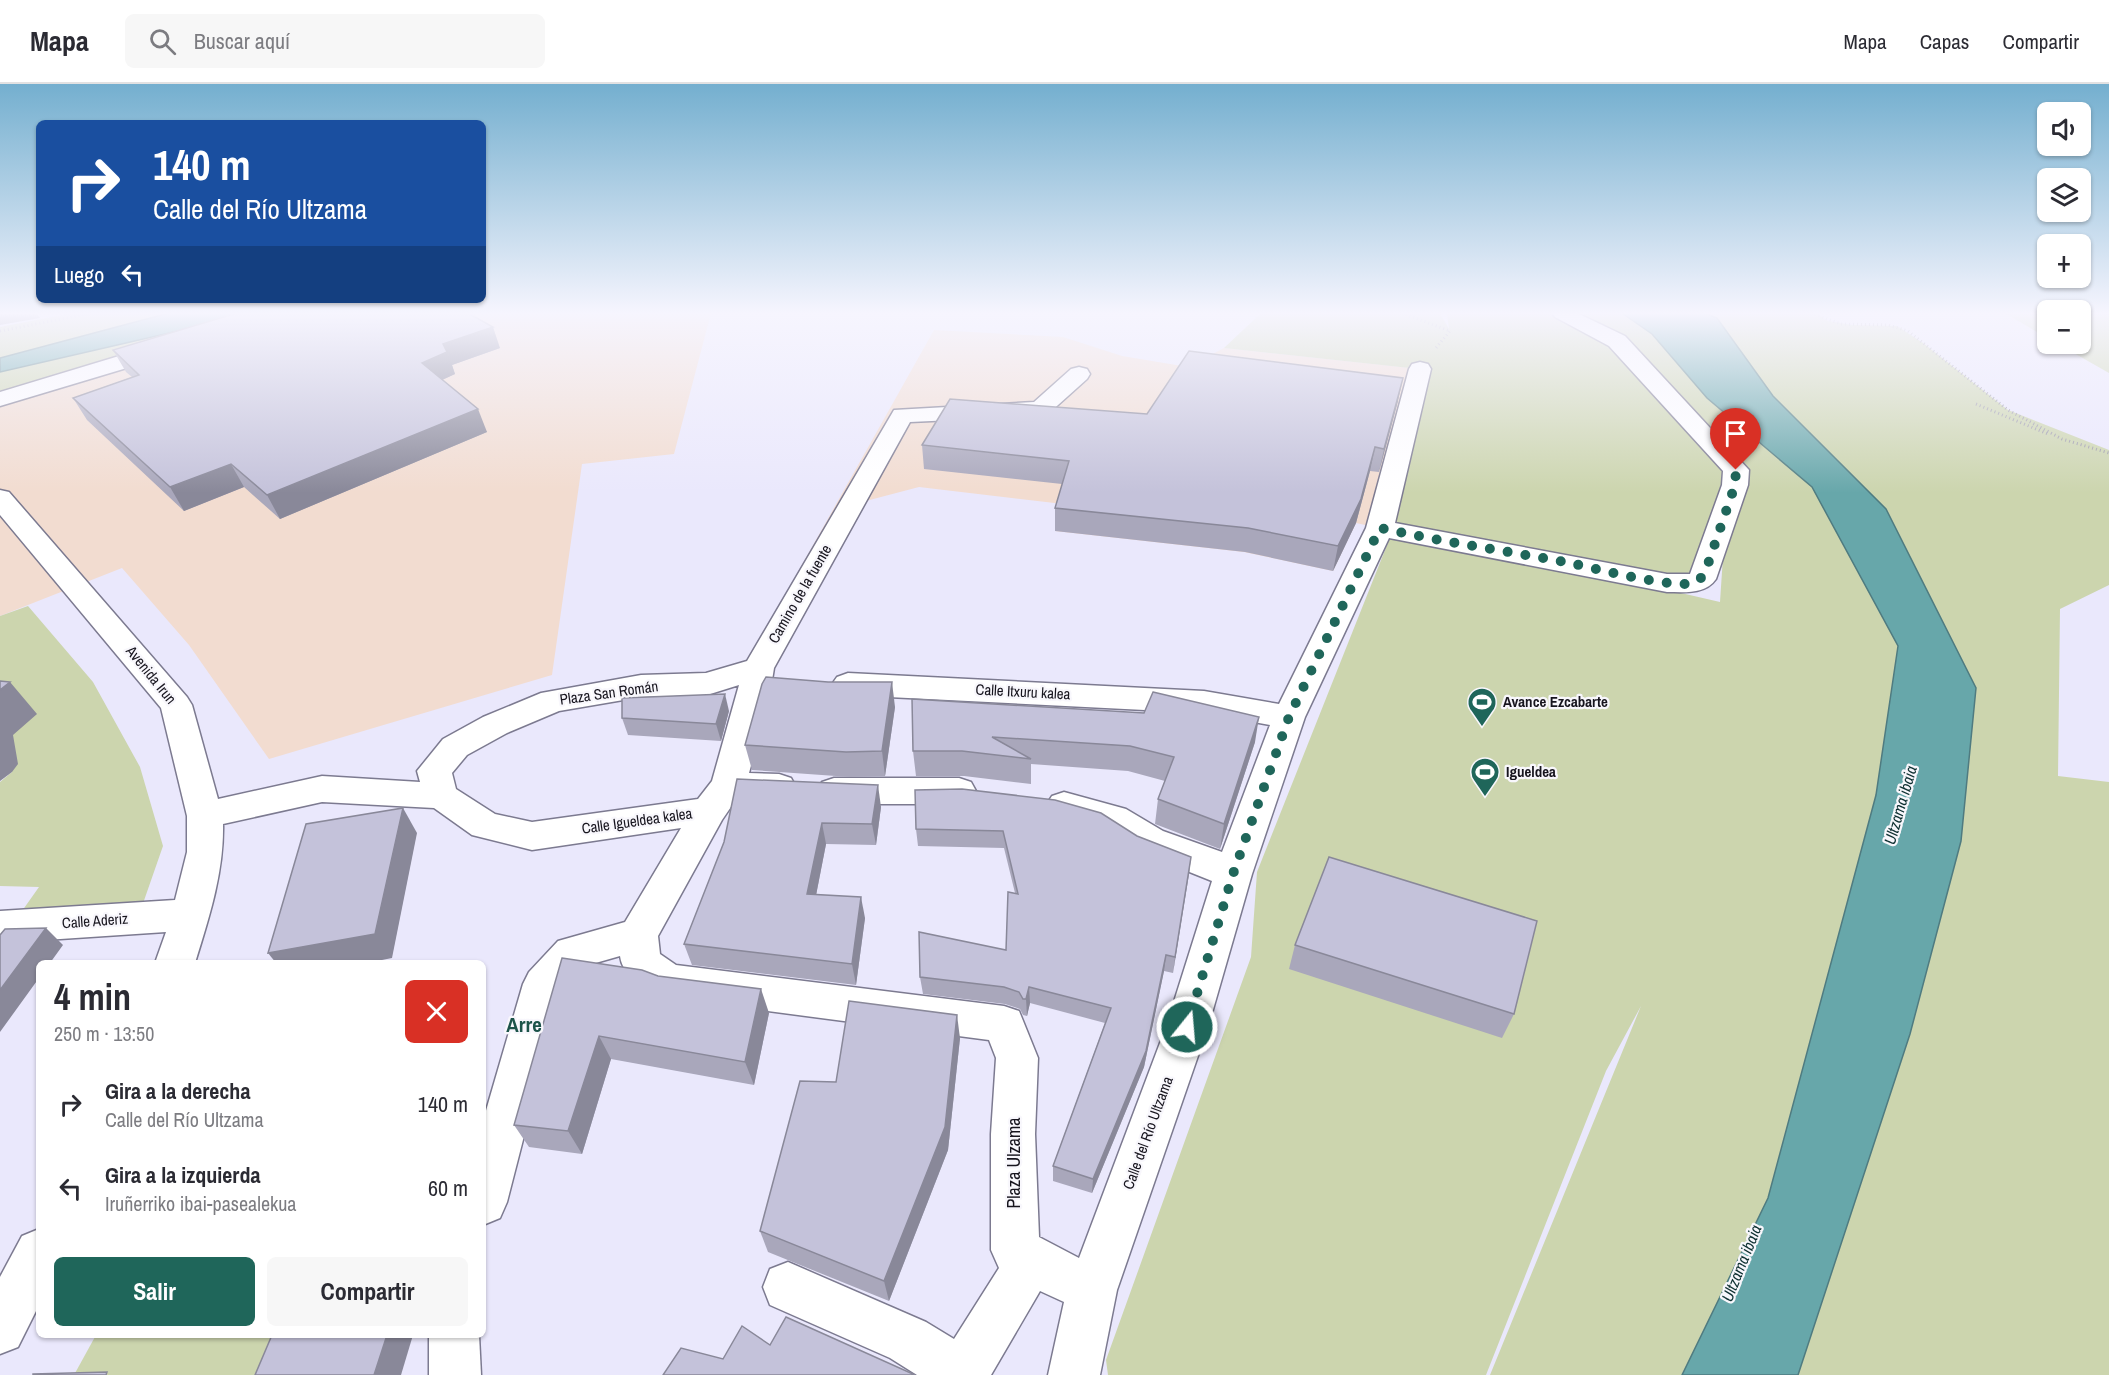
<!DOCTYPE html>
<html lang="es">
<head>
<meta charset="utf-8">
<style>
	body { margin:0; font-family:"Archivo Narrow",sans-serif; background:#f7f7f7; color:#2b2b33; height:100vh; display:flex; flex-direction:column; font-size:22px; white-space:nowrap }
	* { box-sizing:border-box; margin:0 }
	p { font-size:20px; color:#7c7c81 }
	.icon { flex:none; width:33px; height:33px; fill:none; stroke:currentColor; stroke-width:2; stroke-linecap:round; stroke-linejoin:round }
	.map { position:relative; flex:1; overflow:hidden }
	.drawer { position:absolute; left:36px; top:876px; width:450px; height:378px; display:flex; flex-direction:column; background:#fff; border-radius:9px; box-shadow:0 2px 4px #0004 }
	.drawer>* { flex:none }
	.top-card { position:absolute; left:36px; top:36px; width:450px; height:183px; border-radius:9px; box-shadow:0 2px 4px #0004; background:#1a4fa0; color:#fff; overflow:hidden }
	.buttons { position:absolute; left:2037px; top:18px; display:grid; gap:12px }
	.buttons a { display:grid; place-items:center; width:54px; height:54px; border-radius:9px; background:#fff; box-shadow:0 2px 4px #0004; font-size:30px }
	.pin { position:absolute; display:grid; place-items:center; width:51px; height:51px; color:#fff; margin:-62px -26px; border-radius:50% 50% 50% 0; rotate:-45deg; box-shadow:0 0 6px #0007 }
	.pin .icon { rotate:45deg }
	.me { position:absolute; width:66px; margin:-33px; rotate:17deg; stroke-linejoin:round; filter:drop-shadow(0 0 4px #0008) }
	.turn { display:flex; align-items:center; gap:21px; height:126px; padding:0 18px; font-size:27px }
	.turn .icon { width:78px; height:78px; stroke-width:2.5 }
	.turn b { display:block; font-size:42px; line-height:51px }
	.then { display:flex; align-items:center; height:57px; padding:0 18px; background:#0003; gap:12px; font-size:22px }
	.round { display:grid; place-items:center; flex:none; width:63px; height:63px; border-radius:9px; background:#f7f7f7 }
	.headline { display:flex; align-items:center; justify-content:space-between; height:102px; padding:0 18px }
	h1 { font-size:36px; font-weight:700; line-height:45px }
	.action { display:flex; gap:12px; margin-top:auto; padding:12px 18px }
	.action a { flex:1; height:69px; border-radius:9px; background:#1f665a; color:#fff; font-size:24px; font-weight:700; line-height:69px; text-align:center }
	.action a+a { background:#f7f7f7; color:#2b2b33 }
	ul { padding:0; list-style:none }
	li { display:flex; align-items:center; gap:18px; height:84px; padding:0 18px }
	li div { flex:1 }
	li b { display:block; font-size:22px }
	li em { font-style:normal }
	header { display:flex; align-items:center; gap:36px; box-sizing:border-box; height:84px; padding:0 30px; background:#fff; border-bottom:2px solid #e1e1e2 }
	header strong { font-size:28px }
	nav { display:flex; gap:33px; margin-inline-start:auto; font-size:21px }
	.search { width:420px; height:54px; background:#f7f7f7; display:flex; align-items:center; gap:15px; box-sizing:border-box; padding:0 21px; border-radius:9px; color:#7c7c81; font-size:22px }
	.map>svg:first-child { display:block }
</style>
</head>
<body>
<header>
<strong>Mapa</strong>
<div class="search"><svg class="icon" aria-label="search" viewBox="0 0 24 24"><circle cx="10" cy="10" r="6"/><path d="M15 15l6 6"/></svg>Buscar aquí</div>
<nav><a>Mapa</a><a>Capas</a><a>Compartir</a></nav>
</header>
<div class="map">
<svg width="2109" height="1291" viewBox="0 0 2109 1291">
	<rect width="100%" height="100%" fill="#eae8fc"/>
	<g fill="#f2dcd0">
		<polygon points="309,229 711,229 674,370 582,380 552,591 269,675 189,561 122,484 0,532 0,322"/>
		<polygon points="934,246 1063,253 1122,272 1188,283 1224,264 1420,285 1393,447 1356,439 1333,487 1244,468 1055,447 1063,420 919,403 862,418 757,561"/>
	</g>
	<g fill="#ccd5ae" fill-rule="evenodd">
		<polygon points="73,229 309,229 0,322 0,243"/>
		<path d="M 1261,229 L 1440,229 L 1449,245 L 1447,229 L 1562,229 L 1575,235 L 1568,229 L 1814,229 L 1828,237 L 1852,241 L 1897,242 L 1923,259 L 2008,326 L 2109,366 L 2109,501 L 2060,525 L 2058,692 L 2109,698 L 2109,1291 L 1490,1291 L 1641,922 L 1606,987 L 1486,1291 L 1108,1291 L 1106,1276 L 1251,873 L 1257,788 L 1389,456 L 1380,444 L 1419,285 L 1224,264 ZM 1726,427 L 1720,518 L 1668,506 L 1695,499 Z"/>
		<polygon points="2005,229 2047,229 2047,254"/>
		<polygon points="2081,229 2109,229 2109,289 2058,260 2080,260"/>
		<polygon points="28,522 93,598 140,683 163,762 132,851 5,851 39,803 0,802 0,698 12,688 0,663 0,532"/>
		<polygon points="96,1251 303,1251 287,1291 74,1291"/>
	</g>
	<g fill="#67a7aa" stroke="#4f7b80" stroke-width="1.5">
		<polygon points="169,229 241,229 178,247 0,288 0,274"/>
		<polygon points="1622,229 1705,229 1717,234 1773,312 1886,425 1976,604 1961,757 1910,950 1798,1291 1682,1291 1768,1114 1876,711 1898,562 1812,403 1707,314 1652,250"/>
	</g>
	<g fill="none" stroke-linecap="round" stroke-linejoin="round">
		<g stroke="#7c7a90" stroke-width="3">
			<g id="minor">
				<path d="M 1552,229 L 1577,229 L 1625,252 L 1749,386 L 1748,401 L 1716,495 C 1705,511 1684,508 1667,508 L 1389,454 L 1305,633 L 1252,790 L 1208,943 L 1117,1206 L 1100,1291 L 1048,1291 L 1064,1218 L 1040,1207 L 991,1291 L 917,1291 L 890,1274 L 770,1221 L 763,1203 L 770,1185 L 788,1178 L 926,1238 L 954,1255 L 999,1184 L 991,1166 L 991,1050 L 996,974 L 989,956 L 668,914 C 648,907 623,895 620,872 L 585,882 L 561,908 L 507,1118 L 500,1134 L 483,1141 L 483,1037 L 523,900 L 529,888 L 558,857 L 625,838 L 681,744 L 532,766 L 472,751 L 434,724 L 322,718 L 223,740 C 224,788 209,834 195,879 L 155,879 L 166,848 L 0,859 L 0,827 L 175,816 L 187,768 L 187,732 L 161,624 L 0,431 L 0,406 L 9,408 L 187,613 L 192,621 L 218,715 L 322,692 L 420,698 L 417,687 L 443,655 L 483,633 L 541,609 L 641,591 L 706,589 L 747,577 L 894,326 L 1034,318 L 1071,285 L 1079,283 L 1087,285 L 1090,290 L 1087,295 L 1048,330 L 1040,332 L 910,338 L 774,584 L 769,615 L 749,689 L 779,690 L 791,694 L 796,703 L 791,712 L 779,716 L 737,714 L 722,736 L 658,852 L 660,870 L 676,881 L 1004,922 L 1019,927 L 1038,974 L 1035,1050 L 1039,1153 L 1079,1174 L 1166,943 L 1212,797 L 1137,767 L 1102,744 L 1052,730 L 1046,721 L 1052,712 L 1064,708 L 1126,725 L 1163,747 L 1222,768 L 1270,641 L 1204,629 L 848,611 L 837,607 L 832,600 L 837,593 L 848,589 L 1204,607 L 1279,620 L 1366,444 L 1409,285 L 1412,280 L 1420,278 L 1428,280 L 1431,285 L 1395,439 L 1667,490 L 1690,490 L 1722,401 L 1723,387 L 1609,262 L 1555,233 ZM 739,601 L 712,697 L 698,715 L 532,738 L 495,730 L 456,705 L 452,689 L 467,671 L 507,649 L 559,627 L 641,613 L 707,611 Z"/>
				<polygon points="162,259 170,261 173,266 170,271 0,322 0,308"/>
				<polygon points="834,694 959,694 971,698 976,707 971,716 959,720 834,720 822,716 817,707 822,698"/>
				<polygon points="39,1145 39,1221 18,1263 0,1270 0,1193 22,1152"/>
				<polygon points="429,1251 479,1251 481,1291 429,1291"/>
			</g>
		</g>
		<g stroke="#9b99a9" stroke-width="3" stroke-dasharray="1 3" stroke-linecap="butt">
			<polyline points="1402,229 1450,247 1435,265"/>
			<polyline points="1811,229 1841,240 1888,241 1908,247 2008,326 2062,355 2109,369"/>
			<polyline points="2106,229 2109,230"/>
			<polyline points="0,247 92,229"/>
			<polyline points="1976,320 2048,350"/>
		</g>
		<use href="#minor" fill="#fff" fill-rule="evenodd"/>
	</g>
	<g fill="#a9a7bb">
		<polygon points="500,264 452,281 455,290 442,296 487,348 280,435 244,403 184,427 87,336 73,314 132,293 126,288 113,266"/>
		<polygon points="1398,317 1379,388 1370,387 1356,439 1333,487 1245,468 1055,447 1055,424 1062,400 924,385 922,361 1147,330"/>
		<polygon points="912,615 1255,658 1220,765 1155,740 1158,715 1165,697 1128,687 1031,680 1031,700 964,692 916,692 913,667"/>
		<polygon points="895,623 885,692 850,693 752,686 745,661"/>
		<polygon points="729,627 721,657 628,651 622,634"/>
		<polygon points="915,706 1137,752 1191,773 1173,889 1164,887 1144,983 1092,1109 1053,1097 1053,1082 1105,939 1030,919 1027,932 1023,931 1020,925 1005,920 923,910 920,893 1006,866 1015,809 1004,764 918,762 916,745"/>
		<polygon points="881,723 876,761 826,760 816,811 865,834 856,901 692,881 684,860 724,758"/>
		<polygon points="1295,861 1514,930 1502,954 1289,885"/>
		<polygon points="658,892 769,929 754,1001 611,975 582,1070 529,1063 514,1041"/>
		<polygon points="960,954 948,1066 889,1217 768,1168 760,1147 836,998"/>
	</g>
	<g fill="#898899">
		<polygon points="0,229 36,229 40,234 0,241"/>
		<polygon points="493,243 500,264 452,281 455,290 431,301 422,279 443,260"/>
		<polygon points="1403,294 1398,317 1379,388 1384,365"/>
		<polygon points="478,325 487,348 280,435 267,411"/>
		<polygon points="1375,363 1370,387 1356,439 1333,487 1338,462"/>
		<polygon points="231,380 244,403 184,427 170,403"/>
		<polygon points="10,598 37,630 13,651 18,680 12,688 0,697 0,606"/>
		<polygon points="892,598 895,623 885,692 882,667"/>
		<polygon points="725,610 729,627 721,657 716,640"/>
		<polygon points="1259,633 1255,658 1220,765 1224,740"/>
		<polygon points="878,701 881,723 876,761 872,740"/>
		<polygon points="403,724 417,749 392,874 367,879 276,879 268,869"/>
		<polygon points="822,739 826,760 812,832 807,810"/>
		<polygon points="1191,773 1189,790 1173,889 1175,873"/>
		<polygon points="861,813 865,834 856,901 852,880"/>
		<polygon points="46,844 63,861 50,879 39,879 39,894 0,948 0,906"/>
		<polygon points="1166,871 1164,887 1144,983 1092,1109 1093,1095"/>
		<polygon points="1029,903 1030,919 1027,932 1026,915"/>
		<polygon points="761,905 769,929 754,1001 745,978"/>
		<polygon points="957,931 960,954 948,1066 889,1217 884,1197"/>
		<polygon points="599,952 611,975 582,1070 568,1047"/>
		<polygon points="387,1251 413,1251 401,1291 374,1291"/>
	</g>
	<g fill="#c4c2da" stroke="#898899" stroke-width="1.5">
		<polygon points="237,229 468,229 493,243 443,260 447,268 422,279 478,325 267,411 231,380 170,403 73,314 139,291 113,266"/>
		<polygon points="1189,267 1403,294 1384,365 1375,363 1361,415 1338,462 1248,444 1055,424 1069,377 922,361 950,315 1147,330"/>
		<polygon points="766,593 828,598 892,598 882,667 846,668 745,661 762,600"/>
		<polygon points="0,597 10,598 0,606"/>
		<polygon points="1153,608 1259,633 1224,740 1158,715 1174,673 1130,662 992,653 1031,675 962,667 913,667 912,615 1144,629"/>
		<polygon points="725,610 716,640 622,634 622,614"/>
		<polygon points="737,695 878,701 872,740 822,739 807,810 861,813 852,880 684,860 724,758"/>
		<polygon points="962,705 1055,716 1101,729 1137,752 1191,773 1175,873 1166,871 1146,967 1093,1095 1053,1082 1111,924 1029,903 1026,915 1023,915 1019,908 1004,903 920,893 919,848 1006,866 1008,808 1018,810 1003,747 916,745 915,706"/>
		<polygon points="403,724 375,850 268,869 306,740"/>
		<polygon points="1329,773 1537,837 1514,930 1295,861"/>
		<polygon points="46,844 0,906 0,851 5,845"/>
		<polygon points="562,874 642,886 658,892 761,905 745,978 599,952 568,1047 514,1041"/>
		<polygon points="849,917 957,931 945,1043 884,1197 760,1147 800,997 836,998"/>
		<polygon points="786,1233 915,1291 663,1291 681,1264 723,1275 742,1242 770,1261"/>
		<polygon points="272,1251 387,1251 374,1291 255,1291"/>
		<polygon points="107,1288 106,1291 33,1291 33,1290"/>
	</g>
	<linearGradient id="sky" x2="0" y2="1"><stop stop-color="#74afcf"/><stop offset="0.56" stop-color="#f6f5fe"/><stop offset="1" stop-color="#f6f5fe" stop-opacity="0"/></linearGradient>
	<rect width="2109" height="409" fill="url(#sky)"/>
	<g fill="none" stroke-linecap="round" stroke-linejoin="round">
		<path stroke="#1f665a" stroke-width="10" stroke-dasharray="0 18" d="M 1187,943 L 1233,790 L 1289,633 L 1380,444 C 1443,458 1507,467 1570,479 C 1593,484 1675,505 1692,499 C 1701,497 1703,491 1707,483 L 1735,401 L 1736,386"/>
	</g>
	<defs>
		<g id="stadium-pin" transform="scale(1.5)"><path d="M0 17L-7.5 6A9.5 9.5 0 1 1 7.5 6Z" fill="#1f665a" stroke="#f8f7fc"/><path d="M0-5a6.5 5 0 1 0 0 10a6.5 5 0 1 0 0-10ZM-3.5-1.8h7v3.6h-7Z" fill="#fff"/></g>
	</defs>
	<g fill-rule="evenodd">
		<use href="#stadium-pin" x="1482" y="618"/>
		<use href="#stadium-pin" x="1485" y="688"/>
	</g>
	<g text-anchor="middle" stroke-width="4.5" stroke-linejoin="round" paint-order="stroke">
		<g font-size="15" fill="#17151e" stroke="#f8f7fc">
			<text transform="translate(800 510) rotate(-60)" y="5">Camino de la fuente</text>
			<text transform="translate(151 591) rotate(51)" y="5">Avenida Irun</text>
			<text transform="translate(1023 608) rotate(3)" y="5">Calle Itxuru kalea</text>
			<text transform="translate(609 609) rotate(-8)" y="5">Plaza San Román</text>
			<text transform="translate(637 737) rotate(-8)" y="5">Calle Igueldea kalea</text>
			<text transform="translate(95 837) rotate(-4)" y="5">Calle Aderiz</text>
			<text transform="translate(1148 1049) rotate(-70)" y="5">Calle del Río Ultzama</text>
		</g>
		<g font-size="15" font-weight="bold" fill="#17151e" stroke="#f8f7fc" text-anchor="start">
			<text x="1503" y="623">Avance Ezcabarte</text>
			<text x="1506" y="693">Igueldea</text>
		</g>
		<g font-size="16" font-style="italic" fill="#0e3031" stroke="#f8f7fc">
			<text transform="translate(1900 721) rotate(-74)" y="6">Ultzama ibaia</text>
			<text transform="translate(1741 1179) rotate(-68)" y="6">Ultzama ibaia</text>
		</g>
		<g font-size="18" fill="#17151e" stroke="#f8f7fc">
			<text transform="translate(1014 1079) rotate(-90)" y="6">Plaza Ulzama</text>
		</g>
		<g font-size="21" font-weight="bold" fill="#1c5349" stroke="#f8f7fc">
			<text x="524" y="948">Arre</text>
		</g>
	</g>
</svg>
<div class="buttons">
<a><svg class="icon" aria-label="sound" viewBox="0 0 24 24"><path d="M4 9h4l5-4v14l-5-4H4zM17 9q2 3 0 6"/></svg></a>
<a><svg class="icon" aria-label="layers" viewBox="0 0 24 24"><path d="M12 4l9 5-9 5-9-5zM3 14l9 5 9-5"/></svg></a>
<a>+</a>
<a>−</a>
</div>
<div class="pin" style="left:1736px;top:386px;background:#d93025"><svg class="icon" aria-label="arrive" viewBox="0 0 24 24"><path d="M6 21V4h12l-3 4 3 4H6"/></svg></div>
<svg class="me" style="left:1187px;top:943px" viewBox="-20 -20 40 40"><circle r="17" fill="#1f665a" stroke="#fff" stroke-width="3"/><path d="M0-11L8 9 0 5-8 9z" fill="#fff"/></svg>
<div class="top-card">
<div class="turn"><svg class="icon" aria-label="right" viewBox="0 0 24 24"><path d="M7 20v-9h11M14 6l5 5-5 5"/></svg><div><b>140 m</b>Calle del Río Ultzama</div></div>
<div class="then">Luego<svg class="icon" aria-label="left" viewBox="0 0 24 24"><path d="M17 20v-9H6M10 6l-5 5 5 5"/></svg></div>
</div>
<section class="drawer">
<div class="headline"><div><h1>4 min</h1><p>250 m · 13:50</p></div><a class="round" style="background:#d93025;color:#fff"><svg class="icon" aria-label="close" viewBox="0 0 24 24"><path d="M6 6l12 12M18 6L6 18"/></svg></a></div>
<ul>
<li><svg class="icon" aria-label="right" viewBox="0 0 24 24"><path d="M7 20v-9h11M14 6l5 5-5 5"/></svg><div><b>Gira a la derecha</b><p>Calle del Río Ultzama</p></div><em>140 m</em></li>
<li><svg class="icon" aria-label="left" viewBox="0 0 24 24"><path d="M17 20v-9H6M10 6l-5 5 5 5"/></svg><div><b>Gira a la izquierda</b><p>Iruñerriko ibai-pasealekua</p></div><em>60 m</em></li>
</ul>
<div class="action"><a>Salir</a><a>Compartir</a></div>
</section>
</div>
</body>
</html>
